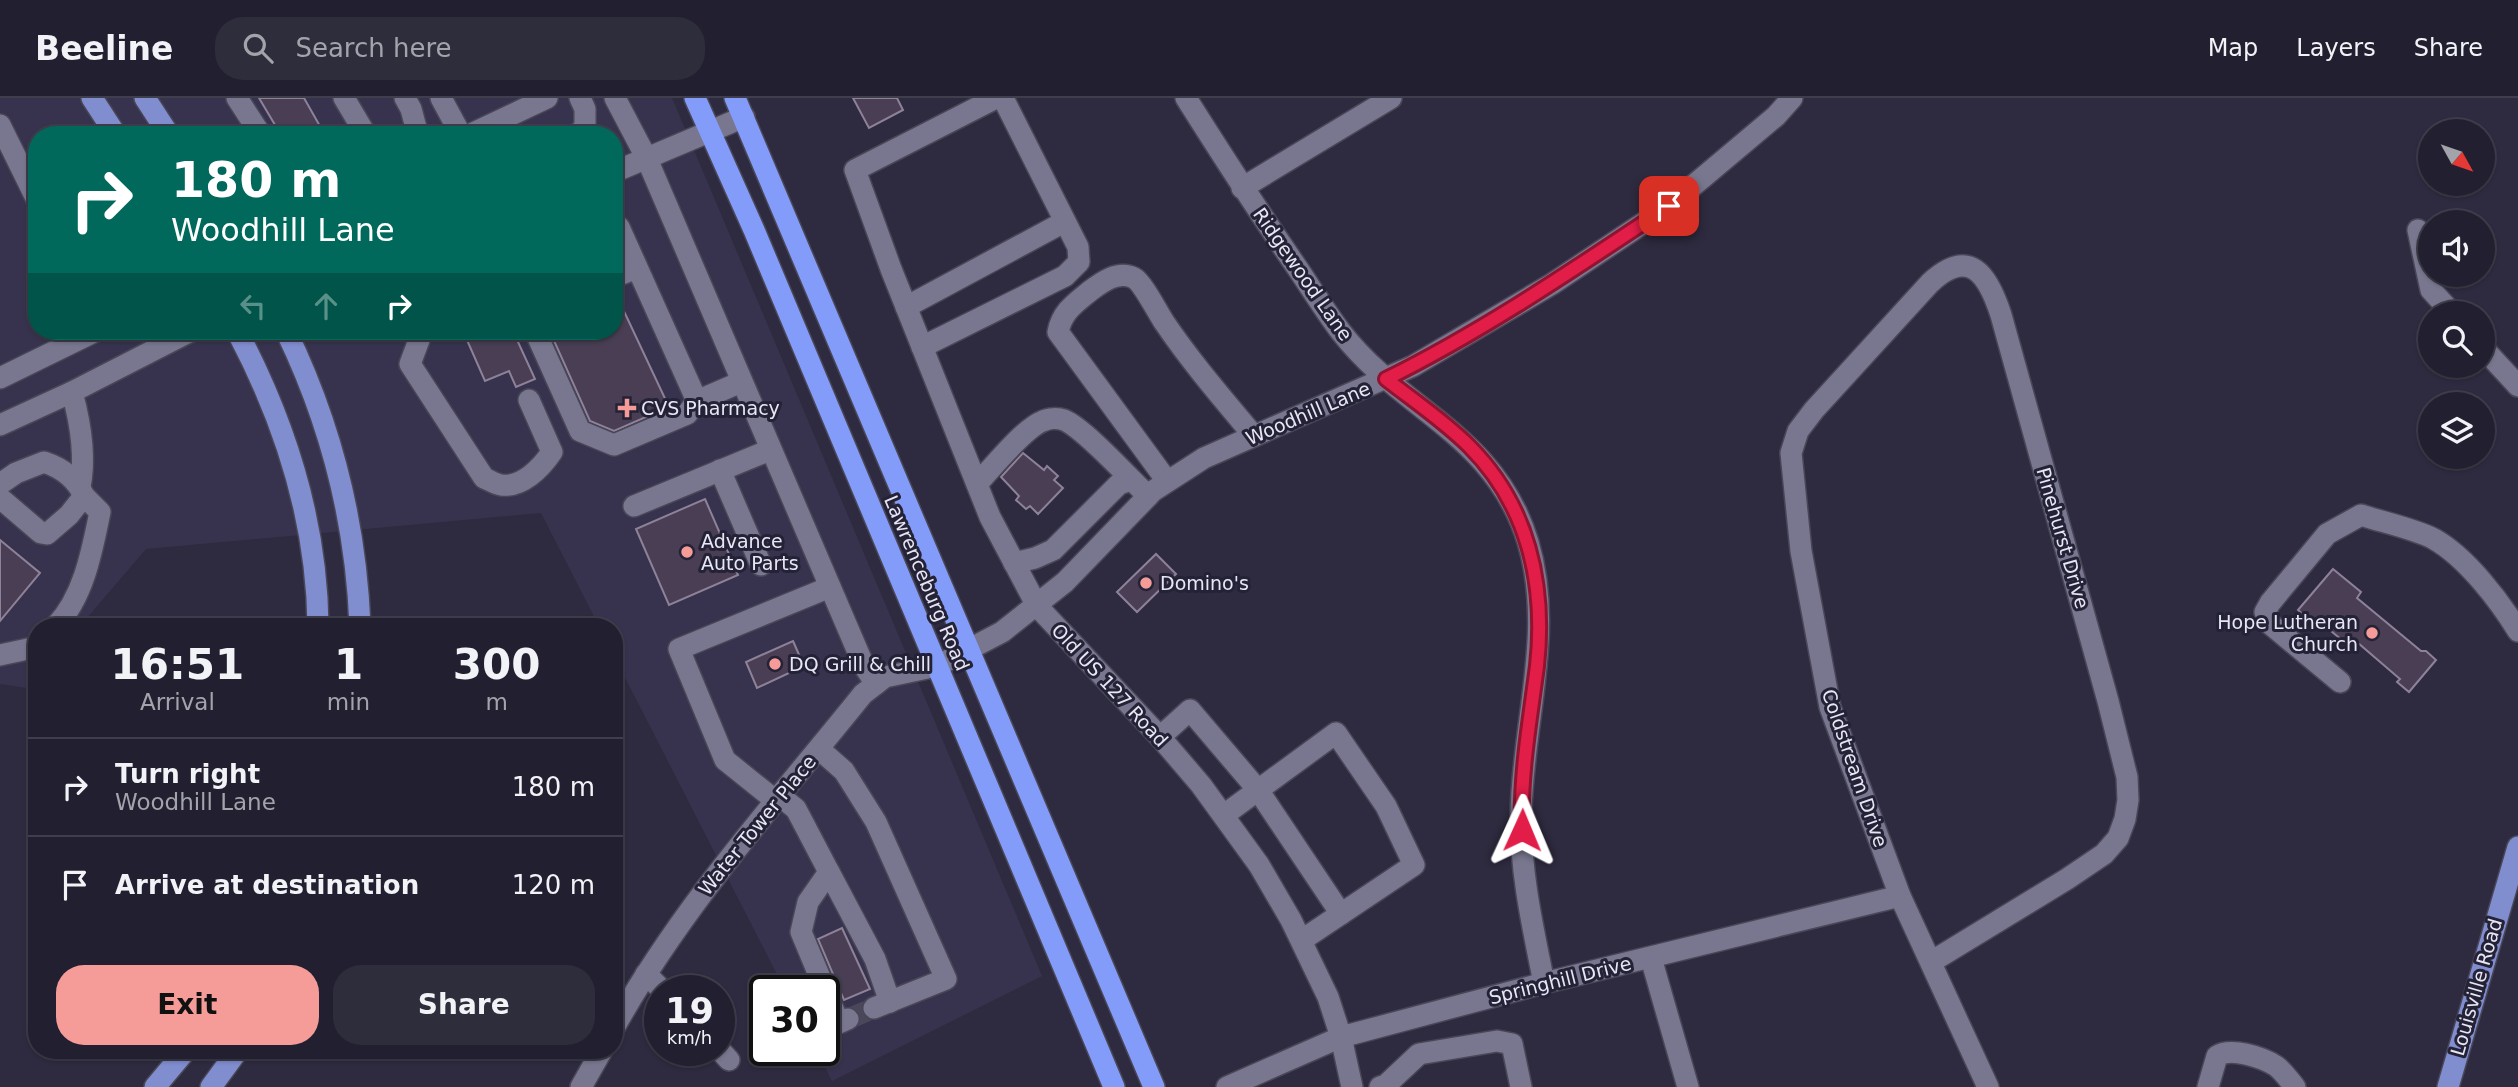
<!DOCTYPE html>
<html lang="en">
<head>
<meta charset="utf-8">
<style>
	body { margin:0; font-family:"DejaVu Sans",sans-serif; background:#2e2d3c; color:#f1f3f6; height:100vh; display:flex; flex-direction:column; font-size:26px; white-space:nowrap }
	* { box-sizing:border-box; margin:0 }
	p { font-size:23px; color:#a2a3ab }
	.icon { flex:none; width:38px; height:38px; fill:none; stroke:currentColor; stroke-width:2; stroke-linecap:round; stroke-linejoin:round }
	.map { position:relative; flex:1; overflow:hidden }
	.side { position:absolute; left:28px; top:520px; width:595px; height:441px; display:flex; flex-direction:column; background:#222030; border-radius:28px; box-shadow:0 2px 5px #0004,0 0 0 2px #3f3e4c }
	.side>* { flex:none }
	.hud { position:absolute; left:28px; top:28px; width:595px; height:214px; border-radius:28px; box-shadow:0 2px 5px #0004,0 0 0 2px #3f3e4c; background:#00695c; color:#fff; overflow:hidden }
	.needle { width:46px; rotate:130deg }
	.fabs { position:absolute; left:2418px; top:21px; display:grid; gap:14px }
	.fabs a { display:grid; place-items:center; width:77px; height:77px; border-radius:50%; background:#222030; box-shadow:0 2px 5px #0004,0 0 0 2px #3f3e4c; font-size:35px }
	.speed { position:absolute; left:644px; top:877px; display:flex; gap:14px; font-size:35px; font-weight:700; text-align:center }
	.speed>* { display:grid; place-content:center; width:91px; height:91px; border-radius:50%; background:#222030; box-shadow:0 2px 5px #0004,0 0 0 2px #3f3e4c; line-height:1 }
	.speed small { font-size:18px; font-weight:400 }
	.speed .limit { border:4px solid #111; border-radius:10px; background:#fff; color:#111 }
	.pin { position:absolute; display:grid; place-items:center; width:60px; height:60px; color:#fff; margin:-30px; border-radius:14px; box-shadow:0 4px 10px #0006 }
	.me { position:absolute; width:77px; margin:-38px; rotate:1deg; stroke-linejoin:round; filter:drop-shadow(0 0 5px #0008) }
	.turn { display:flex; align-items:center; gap:24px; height:147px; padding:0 28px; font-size:32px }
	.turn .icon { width:91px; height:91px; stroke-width:2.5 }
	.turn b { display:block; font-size:49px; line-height:60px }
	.lanes { display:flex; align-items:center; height:66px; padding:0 28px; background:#0003; justify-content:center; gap:35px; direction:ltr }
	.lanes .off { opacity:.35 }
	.eta { display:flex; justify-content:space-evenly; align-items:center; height:119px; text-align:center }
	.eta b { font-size:42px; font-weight:800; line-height:49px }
	.action { display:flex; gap:14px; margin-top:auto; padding:14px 28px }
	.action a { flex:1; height:80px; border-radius:28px; background:#f59b98; color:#111; font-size:28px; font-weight:800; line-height:80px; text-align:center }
	.action a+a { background:#2e2d3c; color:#f1f3f6 }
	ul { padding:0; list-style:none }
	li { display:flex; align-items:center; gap:21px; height:98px; padding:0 28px; border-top:2px solid #3f3e4c }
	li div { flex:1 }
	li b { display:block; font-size:26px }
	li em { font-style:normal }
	header { display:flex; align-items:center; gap:42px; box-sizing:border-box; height:98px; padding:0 35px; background:#222030; border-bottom:2px solid #3f3e4c }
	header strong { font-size:33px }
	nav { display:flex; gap:38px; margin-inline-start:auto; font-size:24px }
	.search { width:490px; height:63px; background:#2e2d3c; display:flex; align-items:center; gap:18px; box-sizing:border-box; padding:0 24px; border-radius:28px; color:#a2a3ab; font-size:26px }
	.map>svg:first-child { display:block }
</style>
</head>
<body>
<header>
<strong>Beeline</strong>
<div class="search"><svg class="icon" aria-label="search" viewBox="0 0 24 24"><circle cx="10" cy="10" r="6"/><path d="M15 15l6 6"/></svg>Search here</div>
<nav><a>Map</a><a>Layers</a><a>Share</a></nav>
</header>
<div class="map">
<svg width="2518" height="989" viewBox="0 0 2518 989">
	<rect width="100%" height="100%" fill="#2e2b40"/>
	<path fill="#37334e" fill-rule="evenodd" d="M 0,0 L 672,0 L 1042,878 L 832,983 L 816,952 L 824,952 L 824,892 L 785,892 L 614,558 L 614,528 L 599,528 L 541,415 L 146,451 L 80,528 L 37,528 L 37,578 L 27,590 L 0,586 ZM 37,37 L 614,37 L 614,233 L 37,233 Z"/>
	<g fill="#493e53" stroke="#8e8299" stroke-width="2">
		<polygon points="259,0 304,0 325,37 281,37"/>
		<polygon points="853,0 897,0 903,12 869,30"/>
		<polygon points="614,192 669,309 614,333 590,323 551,236 557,233 614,233"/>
		<polygon points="463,233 513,233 535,281 516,289 509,273 485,283"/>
		<polygon points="1023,355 1044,372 1047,368 1058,378 1054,382 1063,390 1038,416 1030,408 1026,411 1016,402 1019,398 1001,379"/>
		<polygon points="705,401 738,477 669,507 636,431"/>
		<polygon points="0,442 40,475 0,523"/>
		<polygon points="1156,456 1176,476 1137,514 1117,494"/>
		<polygon points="2333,471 2361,494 2357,500 2421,553 2426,553 2436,562 2409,594 2397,584 2400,581 2358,545 2353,551 2320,524 2316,528 2298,512"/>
		<polygon points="793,543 804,568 757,590 746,564"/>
		<polygon points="842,830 870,891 844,902 818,841"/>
	</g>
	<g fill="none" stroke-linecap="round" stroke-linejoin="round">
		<polyline stroke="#4a475b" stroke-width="21" stroke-dasharray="21 10" stroke-linecap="butt" points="848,921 874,910"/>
		<g stroke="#494657" stroke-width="24">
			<g id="minor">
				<polyline points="237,0 261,37"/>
				<polyline points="344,0 366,37"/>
				<polyline points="405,0 411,11 418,37"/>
				<polyline points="441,0 461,37"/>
				<polyline points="615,0 647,61 864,568 876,586"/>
				<polyline points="996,0 855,72 891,171 990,419 1037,508 1160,639 1201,687 1259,767 1291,822 1328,899 1341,939 1352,989"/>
				<path d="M 1186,0 C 1222,57 1258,113 1296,168 C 1311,190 1325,213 1341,234 C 1403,314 1495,336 1528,444 C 1555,534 1522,626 1521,717 C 1520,774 1533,830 1544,885"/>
				<polyline points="0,27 37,102"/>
				<polyline points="469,37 547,0"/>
				<polyline points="577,37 585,29 585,11 580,0"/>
				<polyline points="614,74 744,19"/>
				<polyline points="1242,90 1391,0"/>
				<polyline points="614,131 619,129 697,303 741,284"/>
				<polyline points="2418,132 2431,192 2452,215"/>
				<polyline points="614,179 637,170"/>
				<polyline points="906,209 1064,124"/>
				<path d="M 417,233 L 419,242 L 410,266 L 484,380 C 489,382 495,386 501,387 C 522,390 541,370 552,354 L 529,302"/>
				<polyline points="535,233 580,333 614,347 687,316 697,303"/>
				<polyline points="922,249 1065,178 1079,164 1078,149 1003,0"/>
				<polyline points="2483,250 2518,288"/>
				<polyline points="0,280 96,233"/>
				<path d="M 72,294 C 80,323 86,359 80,389"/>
				<polyline points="0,327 72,294 191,233"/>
				<polyline points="720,372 761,467"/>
				<path d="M 1167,383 L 1058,234 C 1062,214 1074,206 1090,193 C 1102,184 1118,172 1134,180 C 1142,184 1157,213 1164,224 C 1191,264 1223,301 1254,338"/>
				<path d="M 0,386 L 16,375 L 44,364 C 62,370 76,380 84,398 L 69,417 L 47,436 L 41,435 L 0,400"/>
				<path d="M 977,386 C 992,370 1024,330 1043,323 C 1049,320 1058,320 1064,322 C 1084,330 1130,381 1148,398"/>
				<polyline points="634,408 770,352"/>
				<polyline points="1014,465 1035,460 1053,452 1119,386 1131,382"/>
				<path d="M 56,528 C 84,498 92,453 100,414 L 84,398"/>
				<polyline points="0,557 37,549"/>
				<path d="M 2340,584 L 2269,525 L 2265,514 L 2270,505 L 2327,436 L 2361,417 C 2382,424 2415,431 2434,441 C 2466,459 2499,502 2518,533"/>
				<polyline points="1160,639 1190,612 1258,692 1341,816"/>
				<polyline points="819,651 844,673 876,724 946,881 874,910"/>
				<polyline points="780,698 796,711 829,774 808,804 801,834 839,925 848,921"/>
				<polyline points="776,703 725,662 679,551 830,489"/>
				<polyline points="1224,717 1336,635 1386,708 1414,767 1302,842"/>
				<polyline points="829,774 875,861 890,904"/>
				<polyline points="1651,860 1688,989"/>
				<path d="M 1931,864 L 2067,781 L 2104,756 L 2118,740 L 2125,721 L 2128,702 L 2127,679 L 2108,603 L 2001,217 C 1988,177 1970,148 1930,185 L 1814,312 L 1798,333 L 1791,355 L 1801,453 L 1830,609 L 1900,798 L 1988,989"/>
				<polyline points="646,876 662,892"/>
				<path d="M 614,930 C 682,808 776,704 863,596 L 885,579 L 937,568 L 1002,534 L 1065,484 L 1153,393 L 1204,360 L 1413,268 L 1552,186 L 1669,108 L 1776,18 L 1792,0"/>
				<polyline points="719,951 729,962"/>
				<polyline points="581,989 602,952"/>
				<polyline points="1227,989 1341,939 1544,885 1900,798"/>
				<polyline points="1380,989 1386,987 1419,956 1497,943 1512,946 1521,989"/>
				<path d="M 2208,989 L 2217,958 C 2231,949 2262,959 2276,968 C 2283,973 2289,982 2295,989"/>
			</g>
		</g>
		<g stroke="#494657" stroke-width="24">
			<g id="major">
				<polyline points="92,0 116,37"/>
				<polyline points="145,0 169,37"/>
				<path d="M 237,233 C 285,324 317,425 318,528"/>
				<path d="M 286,233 C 331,326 356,425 360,528"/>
				<polyline points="155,989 186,952"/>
				<polyline points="211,989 238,952"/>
				<polyline points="2448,989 2518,749"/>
			</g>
		</g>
		<g stroke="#494657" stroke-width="24">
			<g id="highway">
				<polyline points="695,0 754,132 1114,989"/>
				<polyline points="735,0 1154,989"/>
			</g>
		</g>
		<use href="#minor" stroke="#79778f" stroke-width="21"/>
		<use href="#major" stroke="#808dcf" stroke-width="21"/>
		<use href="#highway" stroke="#849cf9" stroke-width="21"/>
	</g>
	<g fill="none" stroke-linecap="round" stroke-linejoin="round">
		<g stroke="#92132f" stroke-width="18">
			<path id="route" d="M 1522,732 C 1520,677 1530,622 1537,568 C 1546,486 1528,407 1469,348 C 1444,323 1414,303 1386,281 C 1485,232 1577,169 1669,108"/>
		</g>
		<use href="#route" stroke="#e11d48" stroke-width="12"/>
	</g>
	<g fill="#f59b98" stroke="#242236" stroke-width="2.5">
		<path d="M623.5 299.5h7v7h7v7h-7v7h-7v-7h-7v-7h7z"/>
		<circle cx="687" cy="454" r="7"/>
		<circle cx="1146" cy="485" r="7"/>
		<circle cx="2372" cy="535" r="7"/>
		<circle cx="775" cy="566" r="7"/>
	</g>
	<g text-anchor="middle" stroke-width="6" stroke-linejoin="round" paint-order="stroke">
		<g font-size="19" fill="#e8e6f4" stroke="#242236">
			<text transform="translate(1303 176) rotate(55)" y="7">Ridgewood Lane</text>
			<text transform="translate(1308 315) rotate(-23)" y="7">Woodhill Lane</text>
			<text transform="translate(2063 440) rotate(74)" y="7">Pinehurst Drive</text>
			<text transform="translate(927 485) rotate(67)" y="7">Lawrenceburg Road</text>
			<text transform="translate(1110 587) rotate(47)" y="7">Old US 127 Road</text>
			<text transform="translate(1855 670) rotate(71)" y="7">Coldstream Drive</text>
			<text transform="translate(757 727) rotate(-51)" y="7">Water Tower Place</text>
			<text transform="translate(1560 882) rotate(-14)" y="7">Springhill Drive</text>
			<text transform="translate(2476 889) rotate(-74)" y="7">Louisville Road</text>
		</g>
		<g font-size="19" fill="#e8e6f4" stroke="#242236" text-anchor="start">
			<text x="641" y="317">CVS Pharmacy</text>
			<text x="701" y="450">Advance<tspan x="701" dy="22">Auto Parts</tspan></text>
			<text x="1160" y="492">Domino's</text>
			<text x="2358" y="531" text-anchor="end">Hope Lutheran<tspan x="2358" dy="22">Church</tspan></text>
			<text x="789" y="573">DQ Grill &amp; Chill</text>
		</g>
	</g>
</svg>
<div class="fabs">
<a><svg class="needle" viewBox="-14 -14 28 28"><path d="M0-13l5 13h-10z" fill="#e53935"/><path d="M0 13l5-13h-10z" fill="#a2a3ab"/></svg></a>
<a><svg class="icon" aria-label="sound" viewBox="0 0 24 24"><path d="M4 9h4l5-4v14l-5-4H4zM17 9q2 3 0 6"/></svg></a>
<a><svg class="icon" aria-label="search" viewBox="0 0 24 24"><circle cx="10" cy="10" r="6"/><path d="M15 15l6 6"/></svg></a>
<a><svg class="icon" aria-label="layers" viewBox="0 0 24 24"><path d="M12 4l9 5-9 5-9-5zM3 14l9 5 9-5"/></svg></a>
</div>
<div class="speed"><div>19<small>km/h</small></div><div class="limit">30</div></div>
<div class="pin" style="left:1669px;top:108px;background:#d93025"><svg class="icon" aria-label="arrive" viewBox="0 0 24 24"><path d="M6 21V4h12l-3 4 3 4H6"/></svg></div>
<svg class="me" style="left:1522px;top:732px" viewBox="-20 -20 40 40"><path d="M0-17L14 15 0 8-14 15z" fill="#e11d48" stroke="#fff" stroke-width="4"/></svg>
<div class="hud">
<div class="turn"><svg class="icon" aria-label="right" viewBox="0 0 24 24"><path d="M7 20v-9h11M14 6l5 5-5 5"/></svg><div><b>180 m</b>Woodhill Lane</div></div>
<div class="lanes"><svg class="icon off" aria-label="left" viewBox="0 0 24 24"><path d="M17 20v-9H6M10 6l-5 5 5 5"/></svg><svg class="icon off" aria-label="ahead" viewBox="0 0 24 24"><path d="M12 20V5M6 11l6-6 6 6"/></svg><svg class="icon" aria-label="right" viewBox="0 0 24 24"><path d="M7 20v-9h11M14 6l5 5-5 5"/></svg></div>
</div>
<section class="side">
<div class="eta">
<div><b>16:51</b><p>Arrival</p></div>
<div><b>1</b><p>min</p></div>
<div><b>300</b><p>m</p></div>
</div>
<ul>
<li><svg class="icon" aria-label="right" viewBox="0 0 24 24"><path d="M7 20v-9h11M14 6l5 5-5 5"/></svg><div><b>Turn right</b><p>Woodhill Lane</p></div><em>180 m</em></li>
<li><svg class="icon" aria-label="arrive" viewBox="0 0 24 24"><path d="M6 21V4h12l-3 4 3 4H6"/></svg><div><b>Arrive at destination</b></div><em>120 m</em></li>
</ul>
<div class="action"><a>Exit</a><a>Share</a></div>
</section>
</div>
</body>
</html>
